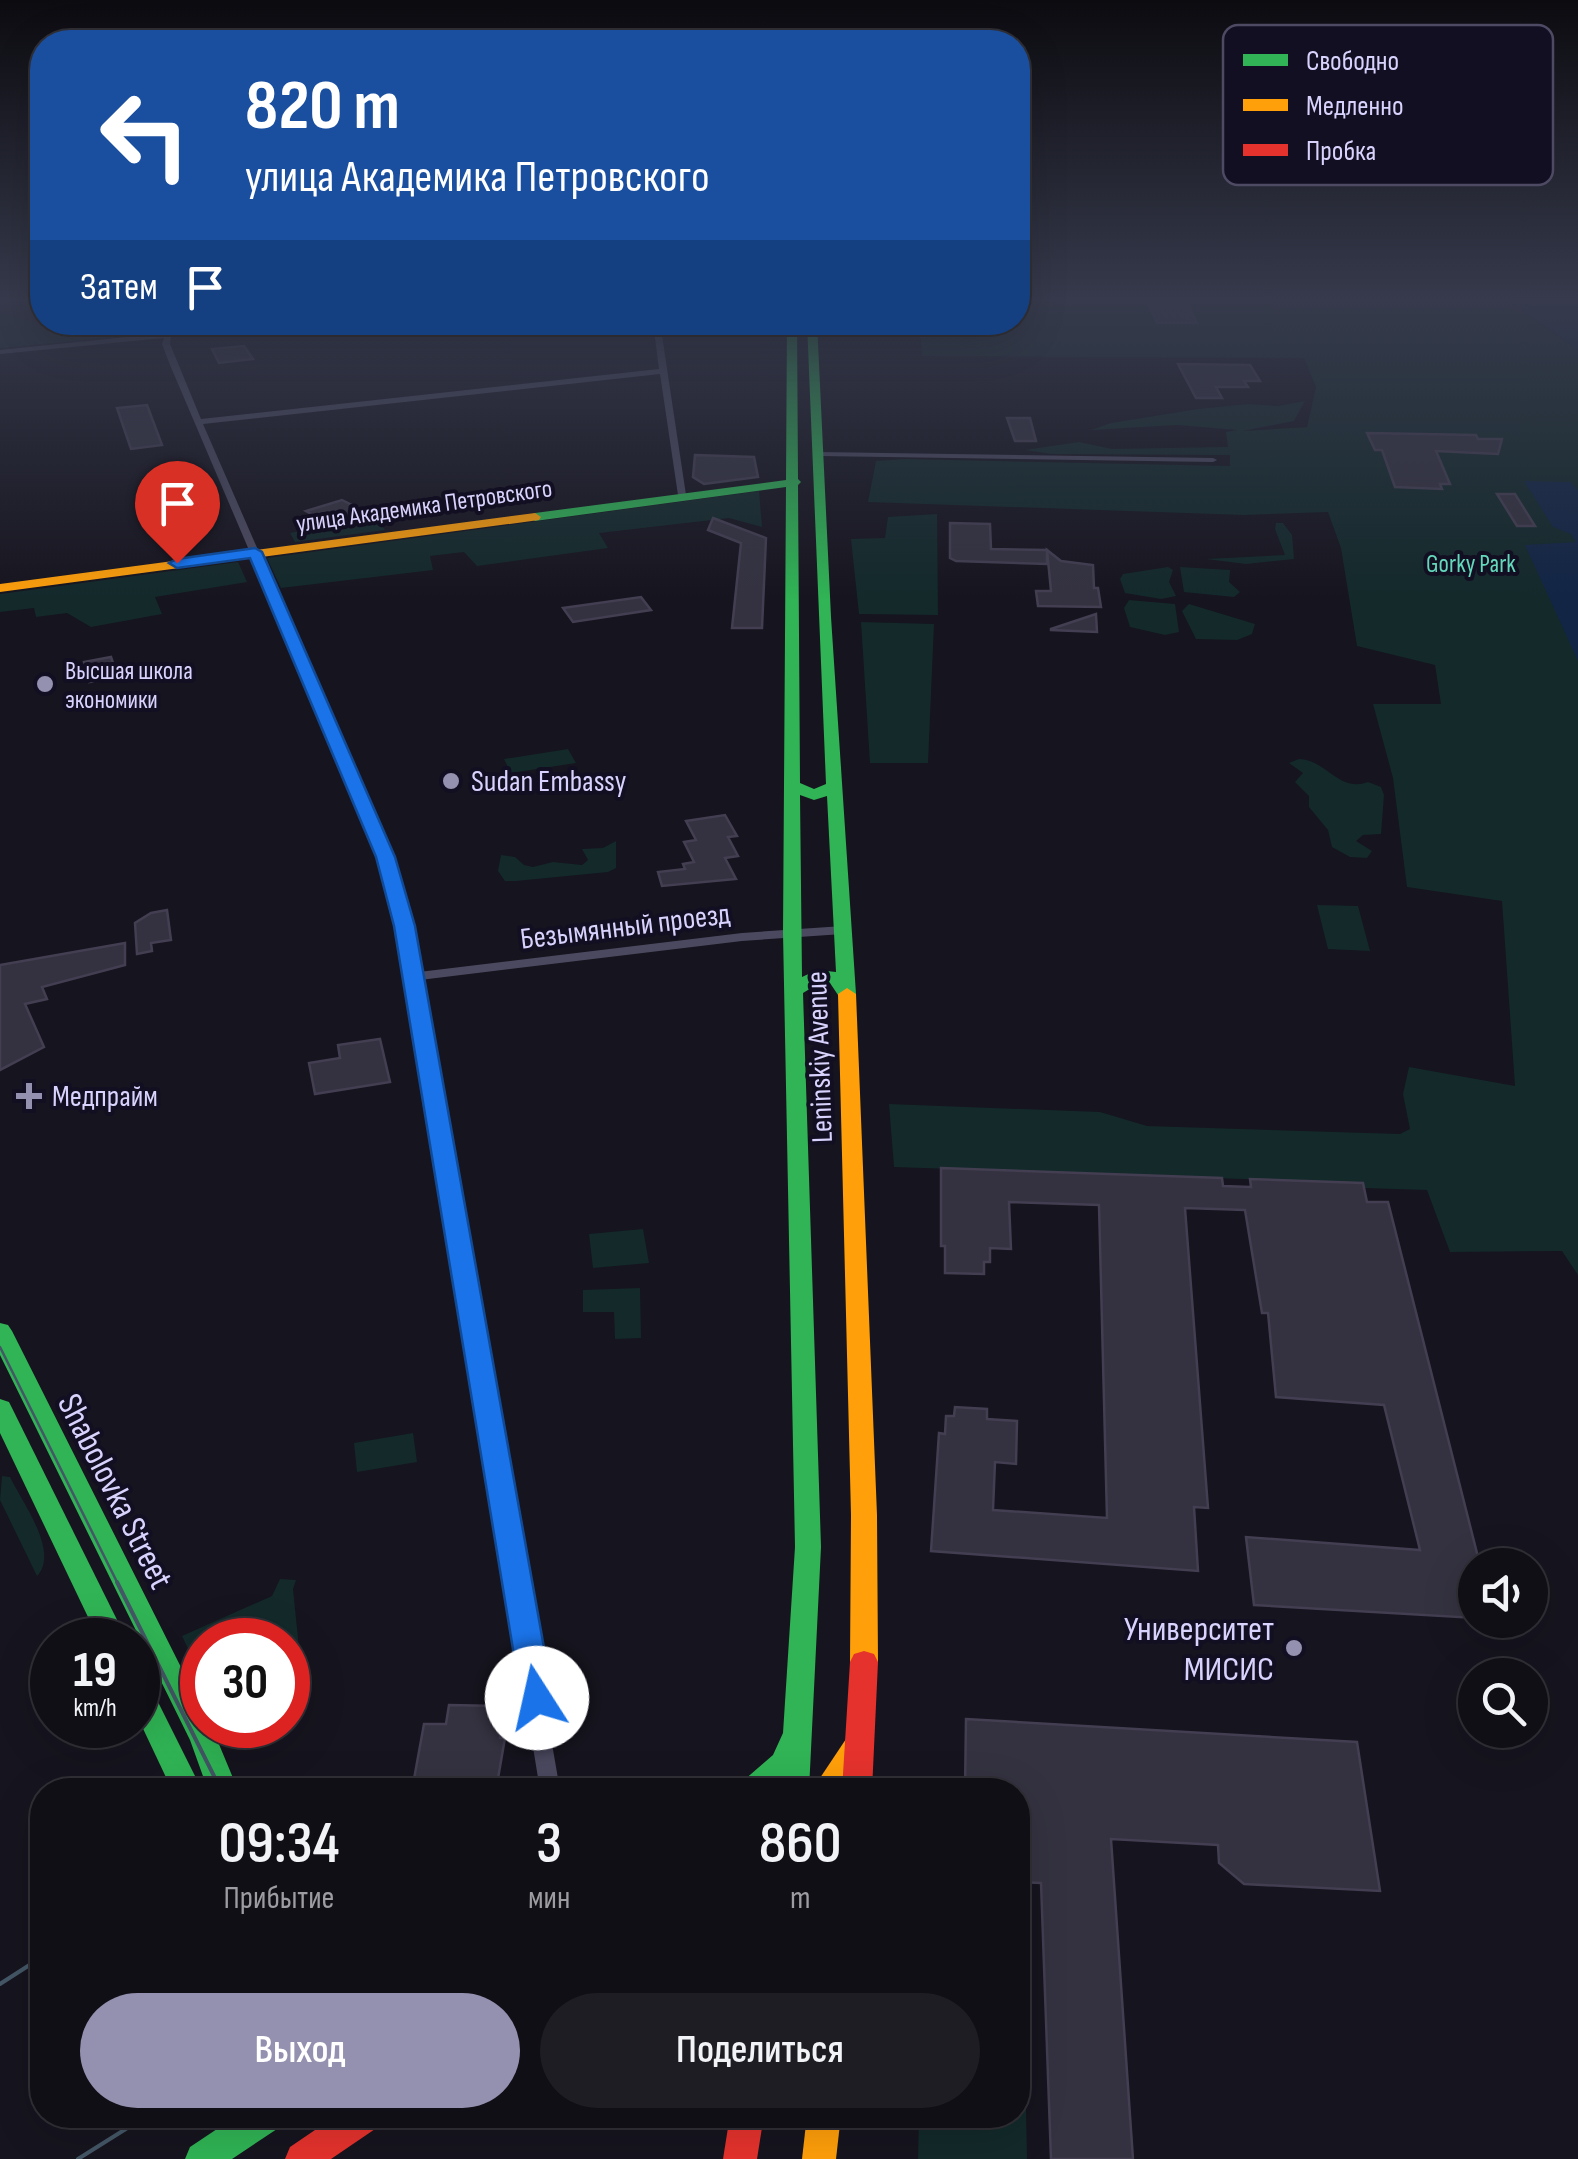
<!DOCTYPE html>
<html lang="ru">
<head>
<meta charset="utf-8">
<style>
	body { margin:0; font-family:"Sofia Sans Condensed",sans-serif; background:#1e1d23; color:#f1f3f6; height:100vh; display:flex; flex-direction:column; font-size:38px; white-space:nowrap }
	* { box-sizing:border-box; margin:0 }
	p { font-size:32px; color:#9c9ca1 }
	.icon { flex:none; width:55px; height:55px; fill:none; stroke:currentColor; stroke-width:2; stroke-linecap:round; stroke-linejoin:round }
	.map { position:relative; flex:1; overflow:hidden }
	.sheet { position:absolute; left:30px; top:1778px; width:1000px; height:350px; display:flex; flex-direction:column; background:#100f16; border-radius:40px; box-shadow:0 10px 40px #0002,0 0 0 2px #302f35 }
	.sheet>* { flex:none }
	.hud { position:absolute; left:30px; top:30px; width:1000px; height:305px; border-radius:40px; box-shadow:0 10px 40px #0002,0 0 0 2px #302f35; background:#1a4fa0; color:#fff; overflow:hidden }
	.controls { position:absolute; left:1458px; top:1548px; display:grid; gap:20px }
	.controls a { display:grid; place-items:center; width:90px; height:90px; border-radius:50%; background:#100f16; box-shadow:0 10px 40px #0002,0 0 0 2px #302f35; font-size:50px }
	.speed { position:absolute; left:30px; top:1618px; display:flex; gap:20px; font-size:50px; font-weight:700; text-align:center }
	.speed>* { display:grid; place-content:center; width:130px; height:130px; border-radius:50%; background:#100f16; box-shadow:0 10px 40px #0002,0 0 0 2px #302f35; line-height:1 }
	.speed small { font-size:25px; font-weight:400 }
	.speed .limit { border:15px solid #d22; background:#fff; color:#111 }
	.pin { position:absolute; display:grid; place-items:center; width:85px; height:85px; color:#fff; margin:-102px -42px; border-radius:50% 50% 50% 0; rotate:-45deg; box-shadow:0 0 10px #0007 }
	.pin .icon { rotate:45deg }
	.me { position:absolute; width:110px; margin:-55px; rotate:350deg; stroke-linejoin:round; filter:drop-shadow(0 0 8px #0008) }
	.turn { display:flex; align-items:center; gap:35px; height:210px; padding:0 50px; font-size:45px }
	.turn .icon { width:130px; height:130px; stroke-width:2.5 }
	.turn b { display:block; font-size:70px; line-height:85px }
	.then { display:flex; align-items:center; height:95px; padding:0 50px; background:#0003; gap:20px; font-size:38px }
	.eta { display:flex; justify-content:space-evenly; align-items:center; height:170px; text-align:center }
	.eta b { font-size:60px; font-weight:600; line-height:70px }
	.cta { display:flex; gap:20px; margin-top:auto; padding:20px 50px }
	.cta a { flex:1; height:115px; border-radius:60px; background:#9490af; color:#fff; font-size:40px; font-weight:600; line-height:115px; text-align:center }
	.cta a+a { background:#1e1d23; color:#f1f3f6 }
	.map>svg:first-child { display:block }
</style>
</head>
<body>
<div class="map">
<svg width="1578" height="2159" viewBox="0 0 1578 2159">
	<rect width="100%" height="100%" fill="#16141e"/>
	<g fill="#13292a">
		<polygon points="1018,298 1502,298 1578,350 1578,1275 1562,1251 1450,1252 1427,1190 1364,1188 1362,1183 894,1167 889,1104 1100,1112 1147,1126 1400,1134 1410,1129 1403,1094 1409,1067 1515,1086 1502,901 1407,887 1393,778 1373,704 1441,704 1435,665 1357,646 1341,548 1328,512 1244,515 868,502 876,461 905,459 1230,466 1230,455 1052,454 1025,450 1079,442 1112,449 1228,447 1226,432 1237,430 1177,425 1091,430 1111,423 1198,409 1248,404 1278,406 1305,401 1294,421 1243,431 1307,427 1316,387 1304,358 922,356 920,323 1018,322"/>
		<polygon points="0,313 45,326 68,322 174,323 136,335 0,348"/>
		<polygon points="759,491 762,527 729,518 599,533 608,548 477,566 464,552 430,556 433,570 281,588 267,558"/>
		<polygon points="937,514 938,615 859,614 851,539 885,538 888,517"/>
		<polygon points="375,516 385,530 295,542 290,533"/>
		<polygon points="1276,523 1283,523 1292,535 1294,559 1246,564 1206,559 1285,555 1275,529"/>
		<polygon points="238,562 247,582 155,597 162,614 91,627 67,613 36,617 34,608 0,612 0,594"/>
		<polygon points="1168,567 1173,570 1169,582 1176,596 1161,599 1125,593 1120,579 1123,574"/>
		<polygon points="1180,567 1230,570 1229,582 1240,592 1234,597 1184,592"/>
		<polygon points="1129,600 1175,604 1179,632 1165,635 1130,627 1124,608"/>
		<polygon points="1189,604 1255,624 1252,634 1237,640 1196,639 1182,611"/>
		<polygon points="861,622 934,624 928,763 870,763"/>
		<polygon points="568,749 576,763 511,773 504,759"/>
		<path d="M 1299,759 C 1327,760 1339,793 1368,782 L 1381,787 L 1384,795 L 1381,834 L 1363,835 L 1356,841 L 1372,851 L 1367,858 L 1350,857 L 1332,847 L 1328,830 L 1309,807 L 1309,796 L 1295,782 L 1303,773 L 1289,763 Z"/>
		<polygon points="616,841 616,868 608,872 516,881 505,881 498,871 501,855 515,857 524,865 533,867 553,862 582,865 588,860 582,849 603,848"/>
		<polygon points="1317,905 1358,906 1370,951 1328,949"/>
		<polygon points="643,1229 649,1263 593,1268 589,1234"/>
		<polygon points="640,1288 641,1338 615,1339 614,1312 583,1312 583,1290"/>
		<polygon points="413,1433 417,1462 357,1472 354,1443"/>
		<path d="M 2,1476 L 10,1477 C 22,1502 60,1552 37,1576 L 0,1500 Z"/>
		<polygon points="280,1579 296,1580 293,1589 303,1687 288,1690 288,1640 202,1640 202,1678 182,1636 272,1596"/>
		<polygon points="1018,2004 1024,2005 1027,2159 918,2159 919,2115 1018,2115"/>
	</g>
	<g fill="#122545">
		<polygon points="1502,298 1578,298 1578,350 1514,304"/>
		<polygon points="1524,481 1571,482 1578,491 1578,661 1525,545 1576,542 1571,534 1553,527"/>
	</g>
	<g fill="#343240" stroke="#433e51" stroke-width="2.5">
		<polygon points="1149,305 1188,305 1197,323 1157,323"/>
		<polygon points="244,346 253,359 219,363 212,349"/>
		<polygon points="1178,364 1250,365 1260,381 1244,381 1248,387 1216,387 1222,398 1196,398"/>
		<polygon points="147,405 162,445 131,449 117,408"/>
		<polygon points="1007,418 1030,418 1036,441 1015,441"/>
		<polygon points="1367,433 1476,435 1478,439 1502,439 1498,454 1436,451 1450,484 1440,484 1442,489 1395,487 1382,450 1375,450"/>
		<polygon points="695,455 754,457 758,477 704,484 693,477"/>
		<polygon points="1497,494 1515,494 1535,526 1517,526"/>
		<polygon points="342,500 364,511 326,522 306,511"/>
		<polygon points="713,518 766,538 762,628 732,628 741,543 708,530"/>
		<polygon points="950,523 990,524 991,549 1047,550 1047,564 956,561 950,558"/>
		<polygon points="1047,550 1061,561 1093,565 1094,588 1098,588 1101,607 1038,606 1036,591 1051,591"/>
		<polygon points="641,597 651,610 573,622 563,608"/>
		<polygon points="1096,614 1097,632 1051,630 1051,629"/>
		<polygon points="111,657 118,678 89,682 84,662"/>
		<polygon points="725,815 737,836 728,837 738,856 725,858 736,879 662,886 658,872 685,869 683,864 694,862 684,842 696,840 686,821"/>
		<polygon points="167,910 171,940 151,943 152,951 137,954 135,923 151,913"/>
		<polygon points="125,943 125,965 42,987 47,999 25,1004 44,1047 0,1070 0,965"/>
		<polygon points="380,1039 390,1082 315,1094 309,1063 340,1058 338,1045"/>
		<polygon points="941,1168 1222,1178 1223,1186 1251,1187 1250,1179 1363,1183 1367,1202 1388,1202 1480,1565 1475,1565 1475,1577 1465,1577 1475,1618 1254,1605 1246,1537 1420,1550 1384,1405 1276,1397 1268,1313 1262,1313 1245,1210 1185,1208 1208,1508 1194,1507 1198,1571 931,1551 939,1433 945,1434 946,1416 954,1416 955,1407 987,1409 987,1419 1017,1421 1016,1464 995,1462 993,1510 1107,1518 1099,1205 1009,1202 1011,1249 990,1248 990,1262 984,1262 984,1274 945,1273 945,1246 941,1246"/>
		<polygon points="449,1705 498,1706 495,1724 502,1724 500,1738 505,1738 496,1790 412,1790 424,1724 446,1724"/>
		<polygon points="966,1719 1357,1742 1380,1891 1244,1884 1219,1863 1218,1845 1111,1839 1133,2159 1051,2159 1041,1883 1018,1882 1018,1790 965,1790"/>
	</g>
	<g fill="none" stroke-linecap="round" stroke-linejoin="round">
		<g fill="#4b495f" fill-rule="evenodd">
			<polygon points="185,322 194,322 171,336 170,344 201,419 659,369 653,322 660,322 686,495 682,498 678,495 660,374 203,424 392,857 411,926 419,972 742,933 843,926 849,930 843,934 742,941 420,980 560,1790 540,1790 399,926 380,857 170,365 162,344 164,338 0,354 0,350 166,333"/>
			<polygon points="818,452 1213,458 1217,460 1213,462 821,456 818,456"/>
		</g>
		<g fill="#30b455" fill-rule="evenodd">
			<path d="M 787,322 L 797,322 L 798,479 L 801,482 L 798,485 L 800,783 L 814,789 L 826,784 L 807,322 L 817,322 L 831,617 L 856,994 L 854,998 L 840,998 L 830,983 L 821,982 L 803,993 L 821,1547 L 809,1790 L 779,1790 L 780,1784 L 773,1790 L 738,1790 L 743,1781 L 773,1755 L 783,1733 L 795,1547 L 783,933 L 786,487 L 535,521 L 529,517 L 535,513 L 786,480 ZM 800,795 L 814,800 L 827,796 L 836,972 L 817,970 L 802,977 Z"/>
			<polygon points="0,1323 8,1325 12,1331 202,1709 202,1725 211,1725 238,1790 208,1790 190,1740 0,1355"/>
			<polygon points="0,1399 9,1402 12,1408 127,1640 99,1640 0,1433"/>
			<polygon points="138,1679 148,1682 202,1790 172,1790 138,1718"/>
			<polygon points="238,2115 285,2115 280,2127 232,2159 185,2159 190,2147"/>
		</g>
		<g fill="#ff9f0a" fill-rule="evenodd">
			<polygon points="535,513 541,517 539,520 0,592 0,584"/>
			<polygon points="847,988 856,994 877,1515 878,1662 874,1670 864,1673 854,1670 850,1662 851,1515 838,994"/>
			<polygon points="856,1736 866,1739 870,1748 849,1787 846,1790 812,1790 846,1739"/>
			<polygon points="807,2115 841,2115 836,2159 802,2159"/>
		</g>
		<g fill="#e5322d" fill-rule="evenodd">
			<polygon points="864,1651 874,1654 878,1662 872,1790 842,1790 850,1662 854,1654"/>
			<polygon points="337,2115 383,2115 378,2127 331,2159 285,2159 290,2147"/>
			<polygon points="730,2115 764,2115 757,2159 723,2159"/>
		</g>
		<polyline stroke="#445766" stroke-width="2.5" points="0,1347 118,1584"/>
		<g stroke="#445766" stroke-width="4">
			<polyline points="117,1582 221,1790"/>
			<polyline points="0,1984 42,1957"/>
			<polyline points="78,2159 148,2115"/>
		</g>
	</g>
	<linearGradient id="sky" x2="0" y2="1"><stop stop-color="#0c0b10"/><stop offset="0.5" stop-color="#363a4c"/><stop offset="1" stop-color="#363a4c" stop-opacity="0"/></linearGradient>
	<rect width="1578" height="600" fill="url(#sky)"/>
	<polygon fill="#1a73e8" stroke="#114b97" stroke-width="2.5" points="255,548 262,552 395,857 415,926 553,1698 548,1707 537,1711 525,1707 521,1698 394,926 376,857 250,558 177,568 169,563 177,559"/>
	<g fill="#9490af" stroke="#130f23" stroke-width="4">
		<circle cx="45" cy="684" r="10"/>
		<circle cx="451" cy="781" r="10"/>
		<path d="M24 1081h10v10h10v10h-10v10h-10v-10h-10v-10h10z"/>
		<circle cx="1294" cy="1648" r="10"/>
	</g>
	<g text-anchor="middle" stroke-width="8" stroke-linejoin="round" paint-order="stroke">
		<g font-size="25" fill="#d8d3fd" stroke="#130f23">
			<text transform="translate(424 505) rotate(-8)" y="9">улица Академика Петровского</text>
		</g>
		<g font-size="25" fill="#63d9bc" stroke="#130f23">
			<text x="1471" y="572">Gorky Park</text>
		</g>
		<g font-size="25" fill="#d8d3fd" stroke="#130f23" text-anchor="start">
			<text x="65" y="679">Высшая школа<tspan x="65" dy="29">экономики</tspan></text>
		</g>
		<g font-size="30" fill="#d8d3fd" stroke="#130f23" text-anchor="start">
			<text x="471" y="791">Sudan Embassy</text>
			<text x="52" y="1106">Медпрайм</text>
		</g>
		<g font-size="30" fill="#d8d3fd" stroke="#130f23">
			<text transform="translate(625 926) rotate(-7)" y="10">Безымянный проезд</text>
			<text transform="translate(819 1057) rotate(-92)" y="10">Leninskiy Avenue</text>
		</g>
		<g font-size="35" fill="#d8d3fd" stroke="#130f23">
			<text transform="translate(116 1491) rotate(63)" y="12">Shabolovka Street</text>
		</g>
		<g font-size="35" fill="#d8d3fd" stroke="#130f23" text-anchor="end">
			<text x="1274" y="1640">Университет<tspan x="1274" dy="40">МИСИС</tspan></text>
		</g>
	</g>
	<rect x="1223" y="25" width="330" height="160" rx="15" fill="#130f23" stroke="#4e4a64" stroke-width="2.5"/>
	<rect x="1243" y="54" width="45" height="12" fill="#30b455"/>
	<rect x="1243" y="99" width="45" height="12" fill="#ff9f0a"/>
	<rect x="1243" y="144" width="45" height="12" fill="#e5322d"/>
	<g font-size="28" fill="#d8d3fd">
		<text x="1306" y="70">Свободно</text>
		<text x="1306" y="115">Медленно</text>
		<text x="1306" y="160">Пробка</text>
	</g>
</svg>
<div class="controls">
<a><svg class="icon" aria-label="sound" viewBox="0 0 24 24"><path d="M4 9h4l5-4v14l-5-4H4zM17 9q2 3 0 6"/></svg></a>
<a><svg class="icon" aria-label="search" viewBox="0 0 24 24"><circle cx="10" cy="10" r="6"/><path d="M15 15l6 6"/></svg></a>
</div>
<div class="speed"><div>19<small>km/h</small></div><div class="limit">30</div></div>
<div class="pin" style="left:177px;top:563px;background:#d93025"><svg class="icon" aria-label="arrive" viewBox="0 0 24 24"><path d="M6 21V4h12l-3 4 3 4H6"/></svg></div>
<svg class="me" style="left:537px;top:1698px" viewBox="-20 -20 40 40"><circle r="19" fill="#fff"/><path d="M0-13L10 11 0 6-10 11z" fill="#1a73e8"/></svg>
<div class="hud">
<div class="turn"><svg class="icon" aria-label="left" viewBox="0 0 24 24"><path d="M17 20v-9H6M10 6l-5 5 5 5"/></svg><div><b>820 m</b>улица Академика Петровского</div></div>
<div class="then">Затем<svg class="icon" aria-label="arrive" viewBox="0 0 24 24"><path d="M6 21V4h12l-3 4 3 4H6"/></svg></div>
</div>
<section class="sheet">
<div class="eta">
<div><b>09:34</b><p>Прибытие</p></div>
<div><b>3</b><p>мин</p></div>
<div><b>860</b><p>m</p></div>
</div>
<div class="cta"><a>Выход</a><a>Поделиться</a></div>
</section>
</div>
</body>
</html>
